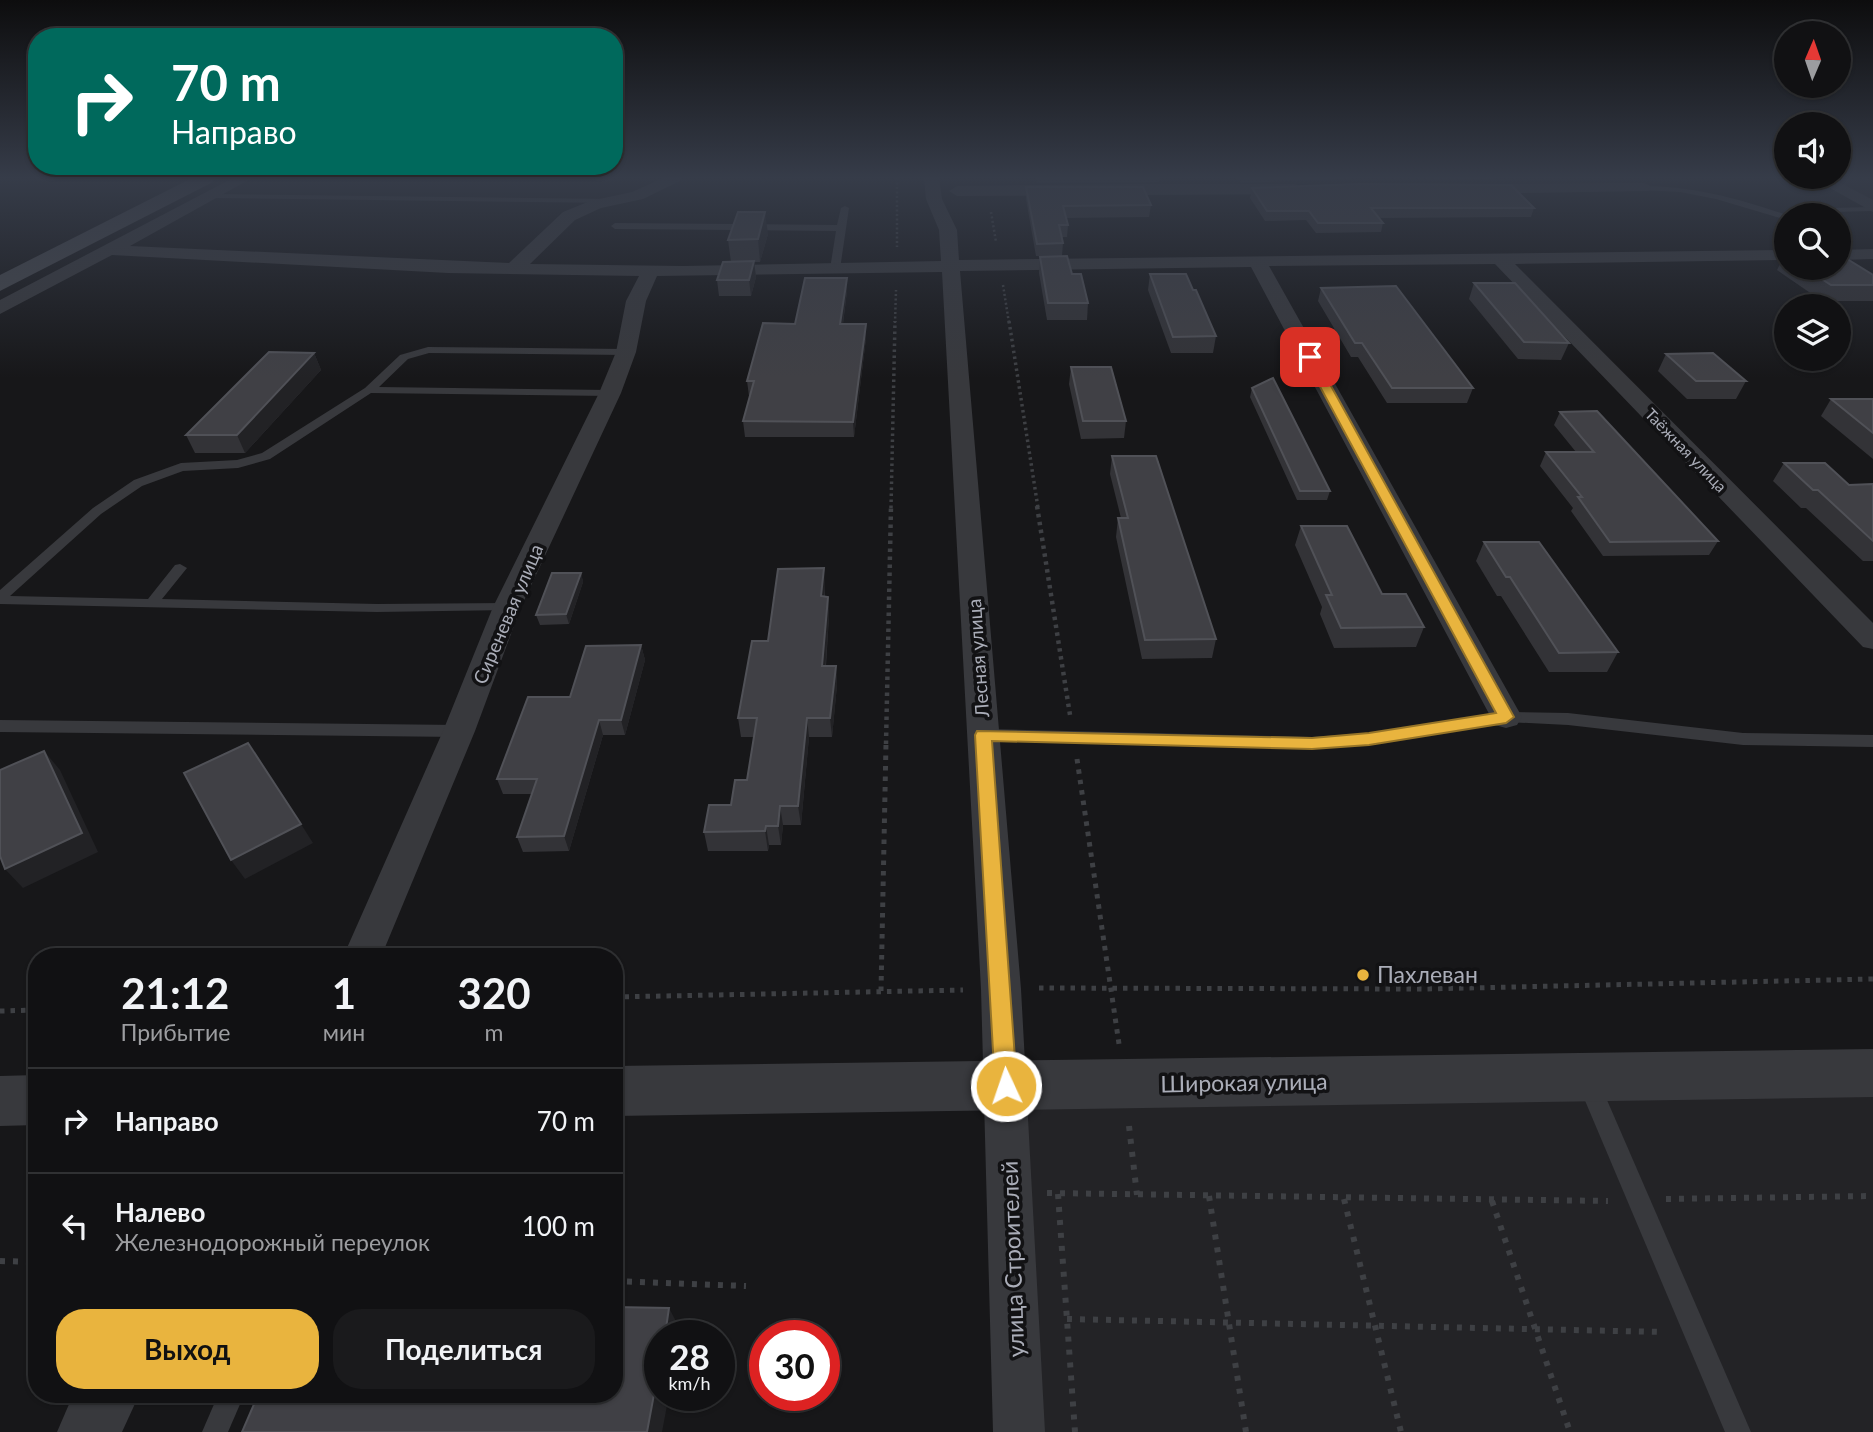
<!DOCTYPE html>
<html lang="ru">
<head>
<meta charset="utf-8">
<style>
	body { margin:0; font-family:Lato,sans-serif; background:#1a1a1c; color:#f1f3f6; height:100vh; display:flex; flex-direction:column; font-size:26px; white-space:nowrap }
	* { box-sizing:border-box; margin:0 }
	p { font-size:23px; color:#9c9da0 }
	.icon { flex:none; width:38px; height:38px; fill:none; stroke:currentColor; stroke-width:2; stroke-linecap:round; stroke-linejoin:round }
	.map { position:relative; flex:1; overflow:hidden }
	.side { position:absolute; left:28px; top:948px; width:595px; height:455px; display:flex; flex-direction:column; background:#111113; border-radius:28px; box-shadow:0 2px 5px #0004,0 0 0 2px #303133 }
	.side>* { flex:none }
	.top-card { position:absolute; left:28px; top:28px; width:595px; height:147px; border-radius:28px; box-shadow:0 2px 5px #0004,0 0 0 2px #303133; background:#00695c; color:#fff; overflow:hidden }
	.needle { width:46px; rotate:2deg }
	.fabs { position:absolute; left:1774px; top:21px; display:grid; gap:14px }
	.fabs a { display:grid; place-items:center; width:77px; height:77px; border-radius:50%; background:#111113; box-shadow:0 2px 5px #0004,0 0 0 2px #303133; font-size:35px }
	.speed { position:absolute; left:644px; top:1320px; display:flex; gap:14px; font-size:35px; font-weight:700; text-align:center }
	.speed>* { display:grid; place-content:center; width:91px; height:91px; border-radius:50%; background:#111113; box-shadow:0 2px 5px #0004,0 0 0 2px #303133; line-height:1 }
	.speed small { font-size:18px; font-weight:400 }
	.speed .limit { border:10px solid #d22; background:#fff; color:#111 }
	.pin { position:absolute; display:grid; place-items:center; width:60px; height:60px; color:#fff; margin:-30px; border-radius:14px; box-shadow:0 4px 10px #0006 }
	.me { position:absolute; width:77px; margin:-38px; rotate:357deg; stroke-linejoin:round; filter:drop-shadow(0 0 5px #0008) }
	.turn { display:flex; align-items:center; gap:24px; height:147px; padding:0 28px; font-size:32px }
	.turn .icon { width:91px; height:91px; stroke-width:2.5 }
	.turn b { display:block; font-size:49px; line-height:60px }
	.eta { display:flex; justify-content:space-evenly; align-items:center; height:119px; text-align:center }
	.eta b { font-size:42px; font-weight:700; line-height:49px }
	.action { display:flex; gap:14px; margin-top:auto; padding:14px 28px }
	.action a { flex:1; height:80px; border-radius:28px; background:#e9b43e; color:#111; font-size:28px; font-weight:700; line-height:80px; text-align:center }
	.action a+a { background:#1a1a1c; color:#f1f3f6 }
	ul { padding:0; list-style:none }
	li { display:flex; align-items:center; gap:21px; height:105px; padding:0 28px; border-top:2px solid #303133 }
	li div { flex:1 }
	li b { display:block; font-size:26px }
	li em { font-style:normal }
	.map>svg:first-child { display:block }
</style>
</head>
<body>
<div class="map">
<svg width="1873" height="1432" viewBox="0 0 1873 1432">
	<rect width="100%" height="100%" fill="#171719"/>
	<g fill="#232326">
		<polygon points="1820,178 1873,178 1873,207 1867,204"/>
		<polygon points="1873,1073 1873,1432 1019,1432 1006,1086"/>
	</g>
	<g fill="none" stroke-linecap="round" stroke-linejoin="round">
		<g stroke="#3e4044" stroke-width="2.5" stroke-dasharray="2 2.5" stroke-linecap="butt">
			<polyline points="897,178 897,247"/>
			<polyline points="991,212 996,242"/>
			<polyline points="1003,285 1009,323"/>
			<polyline points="895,323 896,290"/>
		</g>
		<g stroke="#3e4044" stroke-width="3.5" stroke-dasharray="2.5 3.5" stroke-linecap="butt">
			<polyline points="1009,321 1038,508"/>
			<polyline points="891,508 895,321"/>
		</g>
		<g stroke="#3e4044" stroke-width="4.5" stroke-dasharray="3.5 4.5" stroke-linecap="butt">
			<polyline points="1037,506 1070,715"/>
			<polyline points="886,744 891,506"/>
		</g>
		<g stroke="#3e4044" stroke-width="5" stroke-dasharray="4.5 6" stroke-linecap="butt">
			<polyline points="1077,759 1119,1044"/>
			<polyline points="1039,988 1423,989 1873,979"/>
			<polyline points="881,991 886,743"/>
			<polyline points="614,997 963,990"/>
			<polyline points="0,1011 37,1010"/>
		</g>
		<g stroke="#3e4044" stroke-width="6" stroke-dasharray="5 8" stroke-linecap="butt">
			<polyline points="1129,1126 1137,1195"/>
			<polyline points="1047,1193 1608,1201"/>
			<polyline points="1058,1194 1075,1432"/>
			<polyline points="1209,1196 1246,1432"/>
			<polyline points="1344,1199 1401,1432"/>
			<polyline points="1666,1199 1873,1196"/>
			<polyline points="1492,1201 1570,1432"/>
			<polyline points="0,1261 37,1262"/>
			<polyline points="614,1281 746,1286"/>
			<polyline points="1067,1319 1664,1332"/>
		</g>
		<g fill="#38393d" fill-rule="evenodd">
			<path d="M 1643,186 C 1693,186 1740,199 1787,215 L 1787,220 L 1716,199 L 1680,192 L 1640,190 Z"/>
			<polygon points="210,194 616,199 620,201 616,203 213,198"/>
			<polygon points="845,206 849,208 840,269 835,272 830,269 836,231 615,229 611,226 615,223 837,225 841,208"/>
			<polygon points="1873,207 1873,211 1831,212 1827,210 1831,208"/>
			<polygon points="1839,243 1857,252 1858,254 1854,257 1839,250"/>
			<polygon points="428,347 626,349 631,352 626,355 429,353 408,359 379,387 610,390 615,393 610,396 371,393 270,459 238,468 183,471 142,486 101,514 10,596 148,599 175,565 180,564 187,568 162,599 377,604 507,603 514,607 512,610 377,612 0,604 0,590 93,508 134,480 181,463 237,460 262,453 365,388 400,355"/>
			<polygon points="1506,712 1568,713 1743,733 1873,735 1873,747 1743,745 1568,725 1506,722 1369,745 1312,749 983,741 975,735 983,729 1312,737 1369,733"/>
			<polygon points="0,720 459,725 467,731 459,737 0,732"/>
			<polygon points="1589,1074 1597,1077 1751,1432 1725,1432 1578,1084 1581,1077"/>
			<polygon points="218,1395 244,1395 228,1432 202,1432"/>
		</g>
		<g fill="#38393d" fill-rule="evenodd">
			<polygon points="233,178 252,178 130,246 509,263 563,212 590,201 632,192 663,178 682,178 680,181 643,199 601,208 575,220 530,264 683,266 941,261 939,230 926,199 924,178 939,178 942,199 957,230 959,260 1787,250 1787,260 1515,264 1873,623 1873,649 1863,647 1495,264 1269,266 1522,717 1517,725 1506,728 1495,725 1251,267 960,271 1021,989 1045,1432 993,1432 981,989 942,272 657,276 646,301 636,352 621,393 521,607 475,731 381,957 343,957 443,731 493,607 599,393 616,352 626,301 639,276 448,273 112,255 0,314 0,300"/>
			<polygon points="1812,178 1831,178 1873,200 1873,212"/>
			<polygon points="1643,183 1649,185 1651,188 1649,191 1472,194 1464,189 1472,184"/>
			<polygon points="1129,184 1295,184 1303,189 1295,194 957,196 949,191 957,186"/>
			<polygon points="1873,249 1873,259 1839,260 1839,250"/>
		</g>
		<g fill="#38393d" fill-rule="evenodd">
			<polygon points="1873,1049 1873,1097 614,1116 614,1066"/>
			<polygon points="37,1075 37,1125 0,1126 0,1076"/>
			<polygon points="73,1395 139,1395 122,1432 57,1432"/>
		</g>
		<polygon fill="#46484d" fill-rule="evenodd" points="192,178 215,178 213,182 0,291 0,275"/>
	</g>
	<g fill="#333337">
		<polygon points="1035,178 1159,178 1159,182 1037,183"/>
		<polygon points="1238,178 1493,178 1493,179 1358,178 1241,183"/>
		<polygon points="1026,187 1151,205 1149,217 1066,218 1068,225 1067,237 1062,237 1063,243 1062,256 1036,256 1026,199"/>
		<polygon points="1252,188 1534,208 1531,217 1379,218 1383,223 1381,232 1316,233 1306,220 1265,221 1250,198"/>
		<polygon points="768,234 760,262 754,262 756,277 751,296 719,296 717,280 731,262 728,240"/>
		<polygon points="1785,254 1787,254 1787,268 1839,268 1873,275 1873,301 1822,301 1777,270"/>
		<polygon points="1040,257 1072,274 1088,303 1087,320 1047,320 1039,273"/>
		<polygon points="1150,274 1193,290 1216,336 1213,353 1171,353 1148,290"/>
		<polygon points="847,278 847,291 843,324 866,324 866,338 854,437 745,437 743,421 750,396 749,396 747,381 795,324"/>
		<polygon points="1474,283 1569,343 1561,360 1518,359 1469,299"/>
		<polygon points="1321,288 1473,388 1467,403 1387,403 1358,357 1351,357 1318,301"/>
		<polygon points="314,353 321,370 245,453 195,453 186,435"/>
		<polygon points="1666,354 1746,381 1736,399 1687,399 1658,371"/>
		<polygon points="1071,367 1126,421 1124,438 1081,439 1069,384"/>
		<polygon points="1252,388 1330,491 1327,500 1297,500 1250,397"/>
		<polygon points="1831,399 1873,399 1873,459 1821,416"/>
		<polygon points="1560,412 1718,541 1709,555 1603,556 1571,511 1573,508 1540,466 1546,452 1576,452 1554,425"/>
		<polygon points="1112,456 1216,639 1212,658 1142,659 1116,537 1118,518 1121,518 1110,474"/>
		<polygon points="1784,463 1849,485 1873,484 1873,561 1863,561 1806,508 1801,508 1773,481"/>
		<polygon points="1301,526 1382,594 1424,627 1416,647 1334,648 1320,614 1322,607 1295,545"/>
		<polygon points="1484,542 1618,652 1607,672 1549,672 1501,596 1497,596 1476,561"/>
		<polygon points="581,573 583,582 569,624 540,625 536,615"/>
		<polygon points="825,587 825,597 828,597 829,616 826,666 836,666 837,685 832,737 809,737 801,825 783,825 781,845 769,845 768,851 708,851 704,832 731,805 747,780 754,737 741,737 738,718 768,641"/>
		<polygon points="641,645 645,660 625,735 603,735 569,851 523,852 517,837 532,794 503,794 497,779 570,697"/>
	</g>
	<g fill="#222225">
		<polygon points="765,212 768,234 760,262 758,239"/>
		<polygon points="754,261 756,277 751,296 749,280"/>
		<polygon points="847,278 847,291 841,338 840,324"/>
		<polygon points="866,324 866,338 854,437 853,422"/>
		<polygon points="314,353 321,370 245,453 237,435"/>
		<polygon points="824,568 825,587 823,616 821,596"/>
		<polygon points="581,573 583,582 569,624 566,614"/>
		<polygon points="828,597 829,616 824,685 822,666"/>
		<polygon points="641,645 645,660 625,735 621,720"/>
		<polygon points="836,666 837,685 832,737 830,718"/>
		<polygon points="807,718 809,737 801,825 798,806"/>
		<polygon points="599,720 603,735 569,851 564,836"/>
		<polygon points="44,751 60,770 98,852 23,888 5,869"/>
		<polygon points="780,806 783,825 781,845 778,826"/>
		<polygon points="301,824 313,843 245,879 231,860"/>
		<polygon points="766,826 769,845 768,851 765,831"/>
		<polygon points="669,1308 680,1329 679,1335 665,1335"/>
		<polygon points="660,1362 660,1395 669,1395 662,1432 647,1432"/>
	</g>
	<g fill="#404045" stroke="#505157" stroke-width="2">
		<polygon points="1360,184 1511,185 1534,208 1371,208 1383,223 1318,223 1309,211 1267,211 1252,188"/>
		<polygon points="1026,187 1143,187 1151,205 1063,206 1068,225 1059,225 1063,243 1037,244"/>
		<polygon points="738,212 765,212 758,239 728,240"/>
		<polygon points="1839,254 1873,275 1873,285 1831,285 1805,268 1839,268"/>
		<polygon points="1067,256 1072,274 1081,274 1088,303 1048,303 1040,257"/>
		<polygon points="754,261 749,280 717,280 723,262"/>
		<polygon points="1150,274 1186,274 1193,290 1196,290 1216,336 1173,337"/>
		<polygon points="805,278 847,278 840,324 866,324 853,422 743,421 754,381 747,381 763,323 795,324"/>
		<polygon points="1474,283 1515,283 1569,343 1524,342"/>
		<polygon points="1396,286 1473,388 1392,388 1362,343 1355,343 1321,288"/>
		<polygon points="269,352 314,353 237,435 186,435"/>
		<polygon points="1713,353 1746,381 1696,381 1666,354"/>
		<polygon points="1071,367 1111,367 1126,421 1083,421"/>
		<polygon points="1273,378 1330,491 1300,491 1252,388"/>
		<polygon points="1831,399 1873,399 1873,433"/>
		<polygon points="1597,411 1718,541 1610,542 1578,497 1582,497 1546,452 1594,452 1560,412"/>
		<polygon points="1112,456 1156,456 1216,639 1145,640 1118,518 1128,518"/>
		<polygon points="1784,463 1825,463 1849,485 1873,484 1873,541 1818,490 1813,490"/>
		<polygon points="1301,526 1347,526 1382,594 1406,594 1424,627 1341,628 1326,595 1332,595"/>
		<polygon points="1484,542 1539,542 1618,652 1559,653 1510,577 1506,577"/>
		<polygon points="824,568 821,596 828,597 822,666 836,666 830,718 807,718 798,806 780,806 778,826 766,826 765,831 704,832 709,805 731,805 735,780 747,780 757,718 738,718 752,641 768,641 778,569"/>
		<polygon points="552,573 581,573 566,614 536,615"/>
		<polygon points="641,645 621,720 599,720 564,836 517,837 537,779 497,779 528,697 570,697 586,646"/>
		<polygon points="248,743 301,824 231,860 184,773"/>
		<polygon points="44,751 82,833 5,869 0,856 0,770"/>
		<polygon points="614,1307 669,1308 665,1335 660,1335 660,1362 647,1432 242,1432 258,1395 614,1395"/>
	</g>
	<linearGradient id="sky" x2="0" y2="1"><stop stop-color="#0d0d0e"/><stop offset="0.47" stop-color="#363c49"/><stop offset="1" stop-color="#363c49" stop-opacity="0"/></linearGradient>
	<rect width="1873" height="378" fill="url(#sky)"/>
	<polygon fill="#e9b43e" stroke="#977528" stroke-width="2" points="1310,354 1315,357 1514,717 1506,723 1369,745 1312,749 992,741 1017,1086 1013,1093 1006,1096 998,1093 995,1086 975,735 977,731 1312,738 1369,733 1496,713 1304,357"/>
	<circle fill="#e9b43e" stroke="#121214" stroke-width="2.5" cx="1363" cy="975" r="7"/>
	<g text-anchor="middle" stroke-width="7" stroke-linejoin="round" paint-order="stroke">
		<g font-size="16" fill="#aaadb8" stroke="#121214">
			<text transform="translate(1686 450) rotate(46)" y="6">Таёжная улица</text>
		</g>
		<g font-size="19" fill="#aaadb8" stroke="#121214">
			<text transform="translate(508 614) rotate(-67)" y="7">Сиреневая улица</text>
			<text transform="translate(978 658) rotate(-94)" y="7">Лесная улица</text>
		</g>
		<g font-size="23" fill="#aaadb8" stroke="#121214" text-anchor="start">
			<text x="1377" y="983">Пахлеван</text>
		</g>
		<g font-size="23" fill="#aaadb8" stroke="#121214">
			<text transform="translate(1244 1083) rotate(-1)" y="8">Широкая улица</text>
			<text transform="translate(1013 1259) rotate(-92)" y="8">улица Строителей</text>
		</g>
	</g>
</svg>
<div class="fabs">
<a><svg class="needle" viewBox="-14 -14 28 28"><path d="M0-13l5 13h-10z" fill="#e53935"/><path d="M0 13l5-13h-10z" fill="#9c9da0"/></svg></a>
<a><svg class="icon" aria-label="sound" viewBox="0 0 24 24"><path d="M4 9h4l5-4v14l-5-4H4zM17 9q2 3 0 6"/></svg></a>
<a><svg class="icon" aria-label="search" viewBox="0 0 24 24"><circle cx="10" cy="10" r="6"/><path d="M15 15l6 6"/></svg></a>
<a><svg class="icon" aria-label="layers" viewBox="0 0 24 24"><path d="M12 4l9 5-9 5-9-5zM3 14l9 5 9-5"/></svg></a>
</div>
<div class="speed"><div>28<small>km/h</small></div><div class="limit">30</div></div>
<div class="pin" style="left:1310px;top:357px;background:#d93025"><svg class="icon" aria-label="arrive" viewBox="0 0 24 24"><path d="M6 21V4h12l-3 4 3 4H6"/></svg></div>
<svg class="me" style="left:1006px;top:1086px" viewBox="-20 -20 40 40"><circle r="17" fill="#e9b43e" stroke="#fff" stroke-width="3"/><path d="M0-11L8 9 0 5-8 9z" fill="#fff"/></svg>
<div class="top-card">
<div class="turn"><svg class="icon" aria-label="right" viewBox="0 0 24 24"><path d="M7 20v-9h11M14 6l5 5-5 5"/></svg><div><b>70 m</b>Направо</div></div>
</div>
<section class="side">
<div class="eta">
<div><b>21:12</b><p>Прибытие</p></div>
<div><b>1</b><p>мин</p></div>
<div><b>320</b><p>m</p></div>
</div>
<ul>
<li><svg class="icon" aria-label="right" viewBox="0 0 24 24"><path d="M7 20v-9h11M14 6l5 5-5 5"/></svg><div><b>Направо</b></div><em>70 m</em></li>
<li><svg class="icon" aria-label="left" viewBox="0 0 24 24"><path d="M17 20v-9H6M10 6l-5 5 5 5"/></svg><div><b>Налево</b><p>Железнодорожный переулок</p></div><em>100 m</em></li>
</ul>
<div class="action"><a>Выход</a><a>Поделиться</a></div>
</section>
</div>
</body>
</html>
